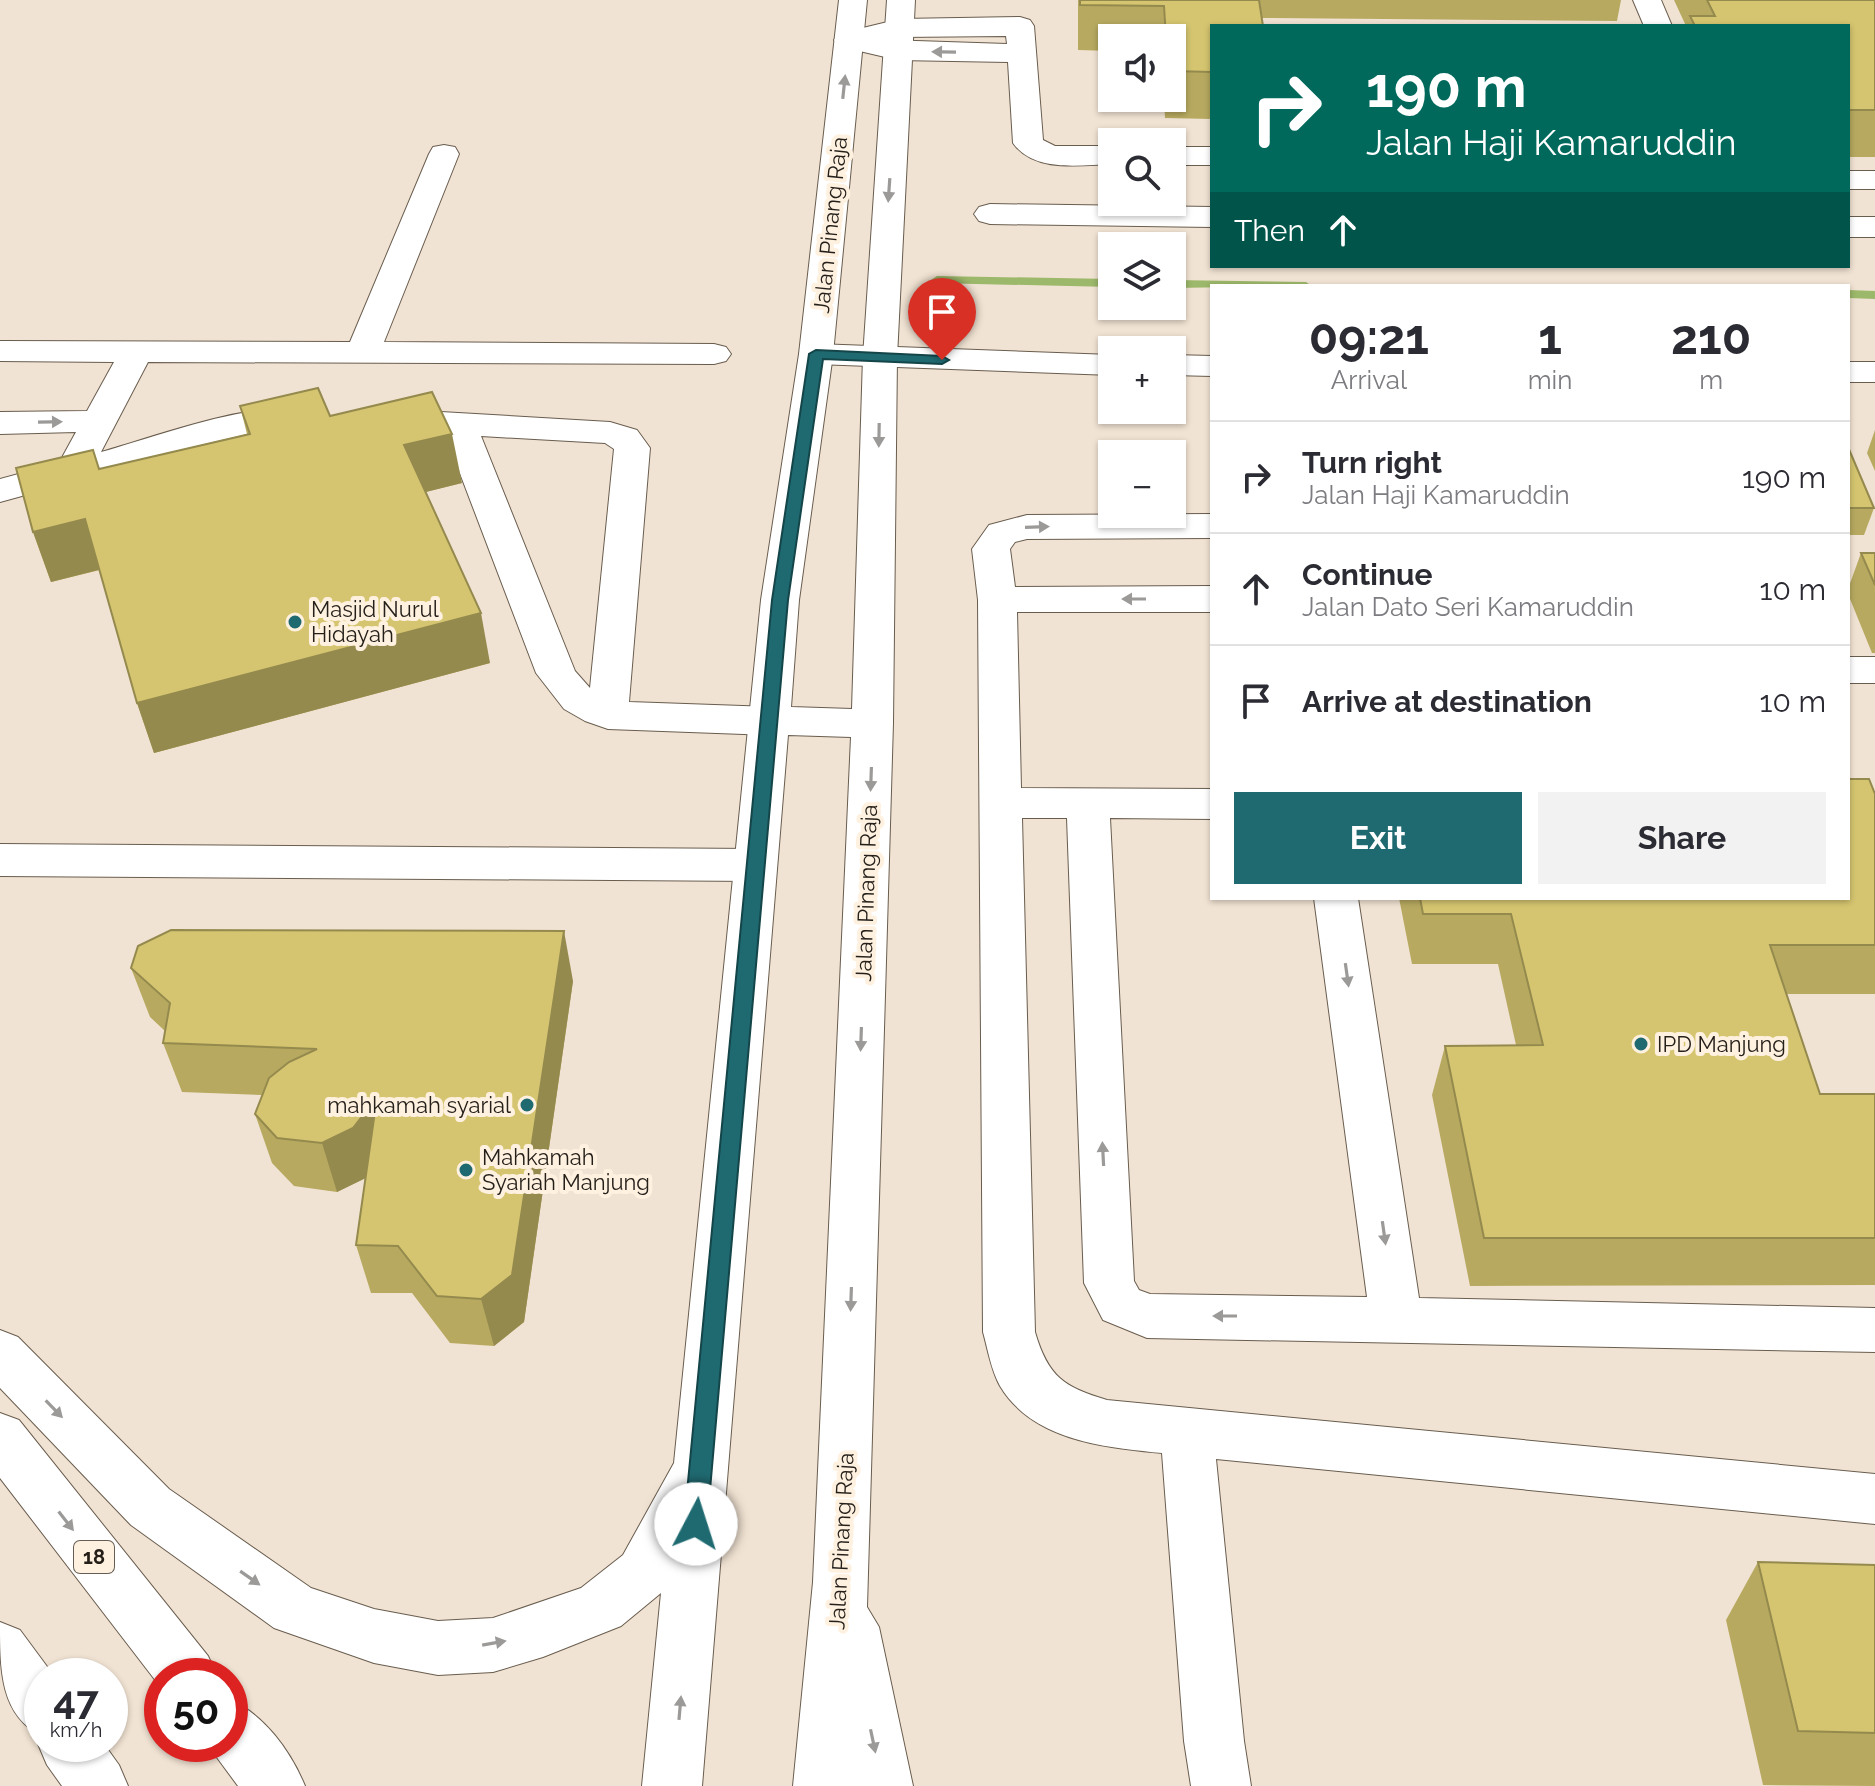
<!DOCTYPE html>
<html lang="en">
<head>
<meta charset="utf-8">
<style>
	body { margin:0; font-family:Raleway,sans-serif; background:#f2f2f3; color:#2b2b33; height:100vh; display:flex; flex-direction:column; font-size:30px; white-space:nowrap }
	* { box-sizing:border-box; margin:0 }
	p { font-size:26px; color:#7c7c81 }
	.icon { flex:none; width:44px; height:44px; fill:none; stroke:currentColor; stroke-width:2; stroke-linecap:round; stroke-linejoin:round }
	.map { position:relative; flex:1; overflow:hidden }
	.details { position:absolute; left:1210px; top:284px; width:640px; height:616px; display:flex; flex-direction:column; background:#fff; border-radius:0px; box-shadow:0 2px 6px #0004 }
	.details>* { flex:none }
	.guide { position:absolute; left:1210px; top:24px; width:640px; height:244px; border-radius:0px; box-shadow:0 2px 6px #0004; background:#00695c; color:#fff; overflow:hidden }
	.tools { position:absolute; left:1098px; top:24px; display:grid; gap:16px }
	.tools a { display:grid; place-items:center; width:88px; height:88px; border-radius:0px; background:#fff; box-shadow:0 2px 6px #0004; font-size:40px }
	.speed { position:absolute; left:24px; top:1658px; display:flex; gap:16px; font-size:40px; font-weight:700; text-align:center }
	.speed>* { display:grid; place-content:center; width:104px; height:104px; border-radius:50%; background:#fff; box-shadow:0 2px 6px #0004; line-height:1 }
	.speed small { font-size:20px; font-weight:400 }
	.speed .limit { border:12px solid #d22; background:#fff; color:#111 }
	.pin { position:absolute; display:grid; place-items:center; width:68px; height:68px; color:#fff; margin:-82px -34px; border-radius:50% 50% 50% 0; rotate:-45deg; box-shadow:0 0 8px #0007 }
	.pin .icon { rotate:45deg }
	.me { position:absolute; width:88px; margin:-44px; rotate:5deg; stroke-linejoin:round; filter:drop-shadow(0 0 6px #0008) }
	.turn { display:flex; align-items:center; gap:28px; height:168px; padding:0 24px; font-size:36px }
	.turn .icon { width:104px; height:104px; stroke-width:2.5 }
	.turn b { display:block; font-size:56px; line-height:68px }
	.then { display:flex; align-items:center; height:76px; padding:0 24px; background:#0003; gap:16px; font-size:30px }
	.eta { display:flex; justify-content:space-evenly; align-items:center; height:136px; text-align:center }
	.eta b { font-size:48px; font-weight:700; line-height:56px }
	.button { display:flex; gap:16px; margin-top:auto; padding:16px 24px }
	.button a { flex:1; height:92px; border-radius:0px; background:#1f6a71; color:#fff; font-size:32px; font-weight:700; line-height:92px; text-align:center }
	.button a+a { background:#f2f2f3; color:#2b2b33 }
	ul { padding:0; list-style:none }
	li { display:flex; align-items:center; gap:24px; height:112px; padding:0 24px; border-top:2px solid #e1e1e2 }
	li div { flex:1 }
	li b { display:block; font-size:30px }
	li em { font-style:normal }
	.map>svg:first-child { display:block }
</style>
</head>
<body>
<div class="map">
<svg width="1875" height="1786" viewBox="0 0 1875 1786">
	<rect width="100%" height="100%" fill="#f1e3d3"/>
	<g fill="none" stroke-linecap="round" stroke-linejoin="round">
		<g fill="#9cb86a" fill-rule="evenodd">
			<polygon points="937,276 1112,279 1112,287 933,283 931,280"/>
			<polygon points="1172,280 1306,282 1312,286 1172,288"/>
			<polygon points="1848,290 1875,291 1875,299 1848,298"/>
		</g>
		<g stroke="#695d4e" stroke-width="2">
			<g id="minor">
				<polygon points="1633,0 1661,0 1672,26 1644,26"/>
				<path d="M 1020,17 L 1030,20 L 1034,26 L 1043,140 L 1055,146 L 1112,146 L 1112,164 C 1080,165 1034,173 1013,143 L 1008,62 L 898,60 L 838,46 L 834,40 L 838,34 L 900,19 ZM 1006,36 L 1007,44 L 886,40 L 900,37 Z"/>
				<path d="M 444,145 L 455,147 L 459,154 L 384,342 L 714,344 L 726,347 L 731,354 L 726,361 L 714,364 L 148,362 L 101,452 C 158,436 261,397 317,410 L 322,418 L 317,426 L 283,428 L 237,437 L 0,502 L 0,479 L 59,463 L 76,432 L 0,434 L 0,412 L 87,411 L 114,362 L 0,361 L 0,341 L 350,342 L 429,154 L 433,147 Z"/>
				<rect x="1172" y="147" width="40" height="18"/>
				<rect x="1848" y="171" width="27" height="18"/>
				<polygon points="990,204 1212,207 1212,227 990,224 979,221 974,214 979,207"/>
				<rect x="1848" y="217" width="27" height="20"/>
				<polygon points="816,344 1112,355 1112,375 816,364 804,361 799,354 804,347"/>
				<polygon points="1172,355 1212,356 1212,376 1172,375"/>
				<rect x="1848" y="362" width="27" height="20"/>
				<path d="M 389,409 L 610,422 L 637,430 L 650,448 L 629,702 L 768,707 L 782,711 L 788,721 L 782,731 L 768,735 L 608,729 L 585,721 L 564,709 L 536,673 L 445,434 L 376,428 L 371,420 L 376,412 ZM 481,436 L 605,443 L 614,449 L 590,688 L 575,671 Z"/>
				<path d="M 1212,514 L 1212,538 L 1027,539 L 1015,542 L 1010,549 L 1015,587 L 1212,586 L 1212,612 L 1017,612 L 1021,788 L 1212,789 L 1212,819 L 1110,818 L 1134,1281 L 1139,1290 L 1150,1294 L 1367,1297 L 1314,898 L 1358,898 L 1419,1298 L 1875,1308 L 1875,1352 L 1147,1338 L 1103,1320 L 1084,1283 L 1067,818 L 1022,818 L 1035,1332 C 1048,1377 1064,1387 1107,1400 L 1875,1474 L 1875,1524 L 1216,1459 L 1244,1741 L 1251,1786 L 1191,1786 L 1184,1741 L 1162,1453 C 1104,1447 1033,1441 1000,1386 C 991,1370 988,1350 983,1332 L 978,600 L 972,549 L 989,525 L 1027,515 Z"/>
				<rect x="1848" y="657" width="27" height="26"/>
				<polygon points="0,844 755,849 770,854 777,865 770,876 755,881 0,876"/>
			</g>
		</g>
		<g stroke="#695d4e" stroke-width="2">
			<g id="major">
				<polygon points="839,0 867,0 833,354 799,600 791,707 852,709 863,357 887,0 915,0 897,357 893,723 867,1607 879,1627 913,1786 793,1786 813,1582 851,737 788,735 702,1786 642,1786 661,1593 621,1626 543,1657 493,1672 438,1675 374,1663 274,1628 131,1525 0,1388 0,1330 18,1337 169,1489 311,1588 374,1609 438,1621 493,1618 581,1588 623,1555 674,1463 761,600 799,354"/>
				<polygon points="0,1413 19,1420 208,1656 217,1676 162,1676 162,1689 0,1478"/>
				<path d="M 0,1622 L 20,1630 L 54,1676 L 42,1676 L 42,1744 L 104,1744 L 119,1765 L 128,1786 L 62,1786 L 47,1765 L 38,1744 L 42,1736 C 0,1715 0,1670 0,1622 Z"/>
				<path d="M 230,1700 C 264,1714 291,1752 305,1786 L 238,1786 L 207,1744 L 230,1744 Z"/>
			</g>
		</g>
		<use href="#minor" fill="#fff" fill-rule="evenodd"/>
		<use href="#major" fill="#fff" fill-rule="evenodd"/>
	</g>
	<g fill="#b7a960">
		<polygon points="1078,0 1621,0 1617,21 1262,18 1212,26 1212,119 1165,118 1164,98 1172,98 1172,38 1112,38 1112,51 1078,50"/>
		<polygon points="1674,0 1875,0 1875,157 1848,157 1848,26 1686,26"/>
		<polygon points="240,406 330,416 462,483 425,492 490,663 154,753 137,703 100,570 51,582 33,532 99,469 247,434"/>
		<polygon points="1875,430 1875,471 1867,453"/>
		<polygon points="1848,447 1874,508 1864,535 1848,535"/>
		<polygon points="1861,553 1875,553 1875,653 1872,653 1848,594 1848,589"/>
		<polygon points="1875,794 1875,994 1786,994 1820,1094 1875,1094 1875,1285 1470,1286 1432,1095 1445,1046 1516,1045 1498,964 1412,964 1399,898 1848,898"/>
		<polygon points="131,968 573,981 524,1322 494,1346 450,1343 412,1293 371,1293 356,1245 365,1178 337,1192 294,1186 272,1163 255,1114 262,1095 182,1092 163,1043 165,1031 150,1017"/>
		<polygon points="1758,1562 1875,1565 1875,1786 1763,1785 1726,1620"/>
	</g>
	<g fill="#958a4e">
		<polygon points="452,434 462,483 414,495 404,445"/>
		<polygon points="85,519 102,569 51,582 33,532"/>
		<polygon points="481,613 490,663 154,753 137,703"/>
		<polygon points="564,931 573,981 524,1322 494,1346 481,1299"/>
		<polygon points="377,1097 368,1177 337,1192 322,1143"/>
	</g>
	<g fill="#d5c570" stroke="#958a4e" stroke-width="2">
		<polygon points="1080,0 1259,0 1263,26 1212,26 1212,72 1172,71 1172,38 1166,38 1164,6 1080,5"/>
		<polygon points="1707,0 1875,0 1875,110 1848,110 1848,26 1695,26 1690,16 1715,16"/>
		<polygon points="318,388 330,416 432,392 452,434 404,445 481,613 137,703 85,519 33,532 16,468 93,450 99,469 250,434 240,406"/>
		<polygon points="1848,447 1874,508 1848,508"/>
		<polygon points="1861,553 1875,553 1875,585"/>
		<polygon points="1848,779 1869,779 1875,794 1875,945 1770,945 1820,1094 1875,1094 1875,1238 1484,1238 1445,1046 1543,1045 1511,914 1423,914 1420,898 1848,898"/>
		<polygon points="171,930 564,931 512,1275 481,1299 437,1296 398,1246 356,1245 377,1097 353,1128 322,1143 277,1138 255,1114 269,1078 289,1062 317,1049 163,1043 170,1003 131,968 138,946"/>
		<polygon points="1758,1562 1875,1565 1875,1733 1798,1731"/>
	</g>
	<defs><path id="oneway-solid" d="M-6-.8H1V-3.2L6.5 0L1 3.2V.8H-6Z" transform="scale(2)"/></defs>
	<g fill="#9c9a98">
		<use href="#oneway-solid" transform="translate(944 52) rotate(-179)"/>
		<use href="#oneway-solid" transform="translate(844 87) rotate(-84)"/>
		<use href="#oneway-solid" transform="translate(889 190) rotate(94)"/>
		<use href="#oneway-solid" transform="translate(50 422) rotate(-1)"/>
		<use href="#oneway-solid" transform="translate(879 435) rotate(91)"/>
		<use href="#oneway-solid" transform="translate(1037 527) rotate(-2)"/>
		<use href="#oneway-solid" transform="translate(1134 599) rotate(180)"/>
		<use href="#oneway-solid" transform="translate(871 779) rotate(92)"/>
		<use href="#oneway-solid" transform="translate(1347 975) rotate(82)"/>
		<use href="#oneway-solid" transform="translate(861 1039) rotate(92)"/>
		<use href="#oneway-solid" transform="translate(1103 1154) rotate(-93)"/>
		<use href="#oneway-solid" transform="translate(1384 1233) rotate(82)"/>
		<use href="#oneway-solid" transform="translate(851 1299) rotate(92)"/>
		<use href="#oneway-solid" transform="translate(1225 1316) rotate(-180)"/>
		<use href="#oneway-solid" transform="translate(54 1409) rotate(46)"/>
		<use href="#oneway-solid" transform="translate(66 1521) rotate(52)"/>
		<use href="#oneway-solid" transform="translate(250 1578) rotate(35)"/>
		<use href="#oneway-solid" transform="translate(494 1643) rotate(-10)"/>
		<use href="#oneway-solid" transform="translate(680 1708) rotate(-85)"/>
		<use href="#oneway-solid" transform="translate(873 1741) rotate(78)"/>
	</g>
	<polygon fill="#1f6a71" stroke="#144549" stroke-width="2" points="816,350 942,356 949,360 942,364 823,359 788,600 707,1524 704,1532 696,1535 688,1532 684,1524 772,600 809,354"/>
	<g fill="#1f6a71" stroke="#fff1e0" stroke-width="3">
		<circle cx="295" cy="622" r="8"/>
		<circle cx="1641" cy="1044" r="8"/>
		<circle cx="527" cy="1105" r="8"/>
		<circle cx="466" cy="1170" r="8"/>
	</g>
	<g text-anchor="middle" stroke-width="8" stroke-linejoin="round" paint-order="stroke">
		<rect fill="#fff1e0" stroke="#665e55" stroke-width="2" x="74" y="1541" width="40" height="32" rx="6"/>
		<g font-size="20" font-weight="bold" fill="#241f19">
			<text x="94" y="1564">18</text>
		</g>
		<g font-size="22" fill="#241f19" stroke="#fff1e0">
			<text transform="translate(830 225) rotate(-84)" y="8">Jalan Pinang Raja</text>
			<text transform="translate(866 893) rotate(-88)" y="8">Jalan Pinang Raja</text>
			<text transform="translate(841 1541) rotate(-87)" y="8">Jalan Pinang Raja</text>
		</g>
		<g font-size="22" fill="#241f19" stroke="#fff1e0" text-anchor="start">
			<text x="311" y="617">Masjid Nurul<tspan x="311" dy="25">Hidayah</tspan></text>
			<text x="1657" y="1052">IPD Manjung</text>
			<text x="511" y="1113" text-anchor="end">mahkamah syarial</text>
			<text x="482" y="1165">Mahkamah<tspan x="482" dy="25">Syariah Manjung</tspan></text>
		</g>
	</g>
</svg>
<div class="tools">
<a><svg class="icon" aria-label="sound" viewBox="0 0 24 24"><path d="M4 9h4l5-4v14l-5-4H4zM17 9q2 3 0 6"/></svg></a>
<a><svg class="icon" aria-label="search" viewBox="0 0 24 24"><circle cx="10" cy="10" r="6"/><path d="M15 15l6 6"/></svg></a>
<a><svg class="icon" aria-label="layers" viewBox="0 0 24 24"><path d="M12 4l9 5-9 5-9-5zM3 14l9 5 9-5"/></svg></a>
<a>+</a>
<a>−</a>
</div>
<div class="speed"><div>47<small>km/h</small></div><div class="limit">50</div></div>
<div class="pin" style="left:942px;top:360px;background:#d93025"><svg class="icon" aria-label="arrive" viewBox="0 0 24 24"><path d="M6 21V4h12l-3 4 3 4H6"/></svg></div>
<svg class="me" style="left:696px;top:1524px" viewBox="-20 -20 40 40"><circle r="19" fill="#fff"/><path d="M0-13L10 11 0 6-10 11z" fill="#1f6a71"/></svg>
<div class="guide">
<div class="turn"><svg class="icon" aria-label="right" viewBox="0 0 24 24"><path d="M7 20v-9h11M14 6l5 5-5 5"/></svg><div><b>190 m</b>Jalan Haji Kamaruddin</div></div>
<div class="then">Then<svg class="icon" aria-label="ahead" viewBox="0 0 24 24"><path d="M12 20V5M6 11l6-6 6 6"/></svg></div>
</div>
<section class="details">
<div class="eta">
<div><b>09:21</b><p>Arrival</p></div>
<div><b>1</b><p>min</p></div>
<div><b>210</b><p>m</p></div>
</div>
<ul>
<li><svg class="icon" aria-label="right" viewBox="0 0 24 24"><path d="M7 20v-9h11M14 6l5 5-5 5"/></svg><div><b>Turn right</b><p>Jalan Haji Kamaruddin</p></div><em>190 m</em></li>
<li><svg class="icon" aria-label="ahead" viewBox="0 0 24 24"><path d="M12 20V5M6 11l6-6 6 6"/></svg><div><b>Continue</b><p>Jalan Dato Seri Kamaruddin</p></div><em>10 m</em></li>
<li><svg class="icon" aria-label="arrive" viewBox="0 0 24 24"><path d="M6 21V4h12l-3 4 3 4H6"/></svg><div><b>Arrive at destination</b></div><em>10 m</em></li>
</ul>
<div class="button"><a>Exit</a><a>Share</a></div>
</section>
</div>
</body>
</html>
